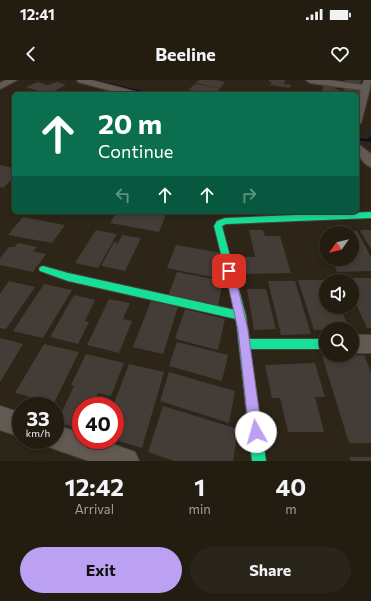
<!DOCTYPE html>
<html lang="en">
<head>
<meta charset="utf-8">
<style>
	body { margin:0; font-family:Commissioner,sans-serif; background:#2a251a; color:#f1f3f6; height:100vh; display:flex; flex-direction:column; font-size:15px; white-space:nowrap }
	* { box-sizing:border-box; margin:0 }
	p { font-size:13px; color:#a2a19f }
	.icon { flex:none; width:22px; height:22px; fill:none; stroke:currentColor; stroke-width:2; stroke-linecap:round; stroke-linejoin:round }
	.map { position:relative; height:381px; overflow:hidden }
	.details { display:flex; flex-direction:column; background:#221c11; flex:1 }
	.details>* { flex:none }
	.banner { position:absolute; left:12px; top:12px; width:347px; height:122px; border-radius:6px; box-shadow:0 2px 6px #0003,0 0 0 1px #3f3a31; background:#0b6e4f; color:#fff; overflow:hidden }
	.needle { width:26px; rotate:236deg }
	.buttons { position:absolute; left:319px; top:146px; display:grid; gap:8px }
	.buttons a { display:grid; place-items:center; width:40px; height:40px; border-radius:50%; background:#221c11; box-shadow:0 2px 6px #0003,0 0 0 1px #3f3a31; font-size:20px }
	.speed { position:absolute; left:12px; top:317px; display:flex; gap:8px; font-size:20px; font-weight:700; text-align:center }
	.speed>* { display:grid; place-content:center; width:52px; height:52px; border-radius:50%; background:#221c11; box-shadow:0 2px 6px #0003,0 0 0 1px #3f3a31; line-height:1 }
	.speed small { font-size:10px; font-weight:400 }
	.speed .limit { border:6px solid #d22; background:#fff; color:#111 }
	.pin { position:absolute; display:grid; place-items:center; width:34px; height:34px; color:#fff; margin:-17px; border-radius:8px; box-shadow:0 2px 6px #0006 }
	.me { position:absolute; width:44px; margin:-22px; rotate:353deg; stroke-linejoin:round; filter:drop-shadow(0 0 3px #0008) }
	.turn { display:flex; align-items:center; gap:14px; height:84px; padding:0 20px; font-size:18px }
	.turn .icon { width:52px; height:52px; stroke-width:2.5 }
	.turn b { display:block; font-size:28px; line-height:34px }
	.lanes { display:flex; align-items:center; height:38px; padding:0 20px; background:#0003; justify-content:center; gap:20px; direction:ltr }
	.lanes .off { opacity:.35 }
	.eta { display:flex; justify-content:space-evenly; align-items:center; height:68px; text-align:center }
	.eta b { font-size:24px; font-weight:700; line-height:28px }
	.cta { display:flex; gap:8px; margin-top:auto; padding:8px 20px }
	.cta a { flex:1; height:46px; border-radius:24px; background:#bca0f2; color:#111; font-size:16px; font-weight:700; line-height:46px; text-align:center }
	.cta a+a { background:#2a251a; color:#f1f3f6 }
	.status { display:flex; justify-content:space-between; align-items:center; height:28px; padding:0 20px; background:#221c11; direction:ltr }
	.status svg { height:11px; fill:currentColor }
	header { display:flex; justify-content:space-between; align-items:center; height:52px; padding:0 20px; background:#221c11; font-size:18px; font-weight:700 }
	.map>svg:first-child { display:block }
</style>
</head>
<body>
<div class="status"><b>12:41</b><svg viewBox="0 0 49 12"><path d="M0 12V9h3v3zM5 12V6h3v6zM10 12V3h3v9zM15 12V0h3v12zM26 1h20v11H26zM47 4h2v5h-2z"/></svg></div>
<header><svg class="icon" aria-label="back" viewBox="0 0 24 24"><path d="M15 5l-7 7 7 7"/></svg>Beeline<svg class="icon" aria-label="heart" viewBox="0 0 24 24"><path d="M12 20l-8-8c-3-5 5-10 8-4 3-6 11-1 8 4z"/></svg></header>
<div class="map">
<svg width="371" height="381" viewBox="0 0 371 381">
	<rect width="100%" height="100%" fill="#2d2517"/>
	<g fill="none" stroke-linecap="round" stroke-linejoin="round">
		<g fill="#06121d" fill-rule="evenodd">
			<polygon points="89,0 96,0 155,14 148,14"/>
			<polygon points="369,57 371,57 371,62 357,60 357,58 368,59"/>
		</g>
	</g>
	<g fill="#443c37">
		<polygon points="199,0 214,0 225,2 220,8 195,3"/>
		<polygon points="269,0 285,0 284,4 291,5 290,8 270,5 272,2 269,2"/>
		<polygon points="345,0 361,0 360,6 344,4"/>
		<polygon points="38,2 47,5 58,2 66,5 48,14 26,7"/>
		<polygon points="324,3 336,5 335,9 340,10 340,14 322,12"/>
		<polygon points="195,4 220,8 215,14 188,10"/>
		<polygon points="344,7 360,9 360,18 357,18 357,14 343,14"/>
		<polygon points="0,85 14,88 14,97 3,108 0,107"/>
		<polygon points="117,132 167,132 159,152 110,143"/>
		<polygon points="23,137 65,145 52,163 8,155"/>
		<polygon points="96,150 117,154 98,188 75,183"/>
		<polygon points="249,150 263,150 265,156 280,156 291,193 244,194 241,177 255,177"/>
		<polygon points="360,150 371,150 371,169 368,164"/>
		<polygon points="357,151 371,177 371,191 337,192 332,179 352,179 352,153 331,153 331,152"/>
		<polygon points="122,155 141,158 125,191 101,186 114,162 118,163"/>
		<polygon points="18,163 37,167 33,171 46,174 33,192 0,185 0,178 9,167 14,167"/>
		<polygon points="176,165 222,173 217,198 167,188"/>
		<polygon points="177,192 223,201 218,226 168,216"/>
		<polygon points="334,198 371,198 371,248 367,248 352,215 352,201 335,201"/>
		<polygon points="298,200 326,200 326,227 340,227 349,249 314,250"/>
		<polygon points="9,201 35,207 6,249 0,248 0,214"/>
		<polygon points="268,201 295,201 311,254 281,255"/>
		<polygon points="44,204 72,210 43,258 13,251"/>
		<polygon points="247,209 266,209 276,249 254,250"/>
		<polygon points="74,215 95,220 85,241 89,242 78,264 50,257"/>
		<polygon points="109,219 130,223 123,239 132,241 119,273 87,265"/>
		<polygon points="151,221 178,227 163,274 133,267"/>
		<polygon points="185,229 225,239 218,270 175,259"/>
		<polygon points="1,258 23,264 0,302 0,260"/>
		<polygon points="177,262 228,275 222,301 169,286"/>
		<polygon points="44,264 79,272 54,323 15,313"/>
		<polygon points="86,274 124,283 111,316 98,313 93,326 81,326 81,349 57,342 74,306 71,305"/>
		<polygon points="364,275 371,292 371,363 349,363 322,276"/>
		<polygon points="315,283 325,317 315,317 324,352 288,352 280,318 272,318 265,285"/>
		<polygon points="129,284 164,292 142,368 115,360 115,326 113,326"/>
		<polygon points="169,292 235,311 229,343 160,321"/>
		<polygon points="163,326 238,349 233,381 174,381 148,372"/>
		<polygon points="349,377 371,377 371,381 351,381"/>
	</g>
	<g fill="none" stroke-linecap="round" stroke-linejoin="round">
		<g stroke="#494237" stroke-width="2">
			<g id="street">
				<polygon points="6,0 17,0 0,9 0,3"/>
				<polygon points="77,0 91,0 137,12 139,14 123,14 78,2"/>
				<polygon points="306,0 328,0 362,5 364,0 371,0 370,8 361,43 357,44 357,23 361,10 310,3"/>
				<path d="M 357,65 L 361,66 L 371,74 L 371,87 C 362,84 357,73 357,65 Z"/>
				<rect x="352" y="255" width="19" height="18"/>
				<polygon points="0,326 21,333 21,357 0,350"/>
				<polygon points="55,345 81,353 81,360 101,360 135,372 139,381 89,381 46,366 44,360 55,360"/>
			</g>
		</g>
		<g stroke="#494237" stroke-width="2">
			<polygon id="fast" points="371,132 371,138 226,144 222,146 246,236 249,259 326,259 326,269 250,269 266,381 252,381 236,239 68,201 40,191 39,189 40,187 43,186 68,193 235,230 214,146 217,141 225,138"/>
		</g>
		<use href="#street" fill="#635a54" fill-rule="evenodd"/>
		<use href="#fast" fill="#16e098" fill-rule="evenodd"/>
	</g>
	<polygon fill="#bca0f2" stroke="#7a689d" points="229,188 234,191 248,250 262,352 260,356 256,358 251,356 249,352 238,250 225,191"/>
</svg>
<div class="buttons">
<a><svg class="needle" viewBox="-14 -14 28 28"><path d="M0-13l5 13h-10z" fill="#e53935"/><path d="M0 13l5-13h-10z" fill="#a2a19f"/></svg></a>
<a><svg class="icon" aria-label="sound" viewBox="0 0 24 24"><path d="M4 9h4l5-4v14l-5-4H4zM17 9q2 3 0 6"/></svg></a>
<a><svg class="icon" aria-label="search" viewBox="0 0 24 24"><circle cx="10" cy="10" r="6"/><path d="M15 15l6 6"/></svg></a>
</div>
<div class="speed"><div>33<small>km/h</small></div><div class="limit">40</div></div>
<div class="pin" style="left:229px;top:191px;background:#d93025"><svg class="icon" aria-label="arrive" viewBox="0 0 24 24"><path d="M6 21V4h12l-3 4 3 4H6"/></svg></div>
<svg class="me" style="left:256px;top:352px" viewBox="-20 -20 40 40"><circle r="19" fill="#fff"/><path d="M0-13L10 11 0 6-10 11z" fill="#bca0f2"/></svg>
<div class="banner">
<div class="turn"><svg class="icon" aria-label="ahead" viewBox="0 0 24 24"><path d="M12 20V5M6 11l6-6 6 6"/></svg><div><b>20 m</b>Continue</div></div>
<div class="lanes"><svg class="icon off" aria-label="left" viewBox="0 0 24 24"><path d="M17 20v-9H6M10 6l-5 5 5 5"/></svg><svg class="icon" aria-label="ahead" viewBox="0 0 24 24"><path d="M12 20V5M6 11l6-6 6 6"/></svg><svg class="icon" aria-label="ahead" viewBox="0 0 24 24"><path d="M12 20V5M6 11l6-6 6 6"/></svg><svg class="icon off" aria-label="right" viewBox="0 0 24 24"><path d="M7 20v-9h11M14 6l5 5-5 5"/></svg></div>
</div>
</div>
<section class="details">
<div class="eta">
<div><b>12:42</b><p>Arrival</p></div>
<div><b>1</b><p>min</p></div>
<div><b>40</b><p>m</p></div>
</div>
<div class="cta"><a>Exit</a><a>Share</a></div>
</section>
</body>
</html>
